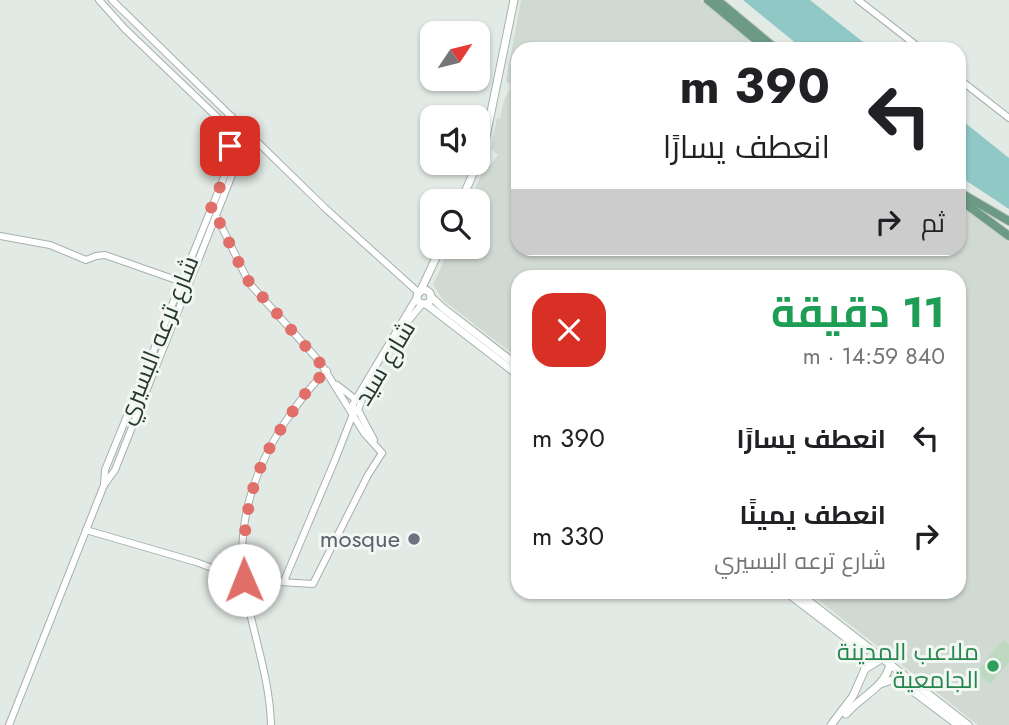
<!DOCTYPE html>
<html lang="ar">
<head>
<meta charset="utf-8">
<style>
	body { margin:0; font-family:Jost,Cairo,sans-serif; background:#f2f2f2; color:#202124; direction:rtl; height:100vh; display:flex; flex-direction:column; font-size:26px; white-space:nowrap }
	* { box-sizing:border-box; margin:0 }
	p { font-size:23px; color:#757577 }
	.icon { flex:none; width:38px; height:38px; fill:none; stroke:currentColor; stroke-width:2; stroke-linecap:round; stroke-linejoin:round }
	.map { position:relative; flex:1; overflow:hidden; direction:ltr }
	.sheet { position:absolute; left:511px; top:270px; width:455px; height:329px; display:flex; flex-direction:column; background:#fff; border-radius:21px; box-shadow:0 2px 5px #0004; direction:rtl }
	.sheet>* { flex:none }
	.banner { position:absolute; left:511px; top:42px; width:455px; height:214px; border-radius:21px; box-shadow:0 2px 5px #0004; direction:rtl; background:#fff; color:#202124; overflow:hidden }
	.needle { width:46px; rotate:55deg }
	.controls { position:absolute; left:420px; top:21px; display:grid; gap:14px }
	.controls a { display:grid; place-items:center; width:70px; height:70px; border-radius:14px; background:#fff; box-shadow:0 2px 5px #0004; font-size:35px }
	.pin { position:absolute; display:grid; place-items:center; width:60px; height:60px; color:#fff; margin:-30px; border-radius:14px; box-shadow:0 4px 10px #0006 }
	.me { position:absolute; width:77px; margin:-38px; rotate:359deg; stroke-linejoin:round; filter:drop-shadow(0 0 5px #0008) }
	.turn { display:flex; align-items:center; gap:24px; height:147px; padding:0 21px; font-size:32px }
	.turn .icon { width:91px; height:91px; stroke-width:2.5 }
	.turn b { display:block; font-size:49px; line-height:60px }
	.then { display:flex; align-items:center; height:66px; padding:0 21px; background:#0003; gap:14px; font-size:26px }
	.round { display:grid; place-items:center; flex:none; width:74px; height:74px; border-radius:21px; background:#f2f2f2 }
	.summary { display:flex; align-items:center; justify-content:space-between; height:119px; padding:0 21px }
	h1 { font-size:42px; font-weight:700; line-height:52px; color:#1e9e55 }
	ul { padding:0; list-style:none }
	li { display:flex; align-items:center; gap:21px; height:98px; padding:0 21px }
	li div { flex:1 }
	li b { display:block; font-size:26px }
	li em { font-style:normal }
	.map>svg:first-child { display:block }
</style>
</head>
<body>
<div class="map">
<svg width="1009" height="725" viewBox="0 0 1009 725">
	<rect width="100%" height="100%" fill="#e2eae5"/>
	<polygon fill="#d0dad3" points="521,0 701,0 760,49 518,49 518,248 959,248 959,205 1009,242 1009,725 978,725 902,665 904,658 890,648 884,651 808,592 959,592 959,276 518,276 518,358 444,301 433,285 450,247 478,247 478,201 470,201 485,166 488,168 498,155 491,148 497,118 500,119 504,100 512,86 506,81"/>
	<polygon fill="#bdd9bf" points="1003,640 1009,645 1009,662 990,684 976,672"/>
	<g fill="#90c8c6">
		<polygon points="743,0 810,0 872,49 803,49"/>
		<polygon points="959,118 1009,158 1009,209 959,176"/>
	</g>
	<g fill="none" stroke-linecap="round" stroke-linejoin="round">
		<g stroke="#a5b1ab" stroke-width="8">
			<g id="tertiary">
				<path d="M 99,0 L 125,29 L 220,120 C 231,135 232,151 227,170 L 105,470 L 104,485"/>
				<polyline points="112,0 325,208 419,293"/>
				<polyline points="858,0 921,49"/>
				<polyline points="959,79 1009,118"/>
				<polyline points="217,217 249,283 320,362 364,433 382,453"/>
				<polyline points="0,236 50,245 86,260 96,256 105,255 182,282"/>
				<polyline points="409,320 422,304"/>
				<polyline points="337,385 355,399"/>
				<polyline points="358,410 374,440"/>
				<polyline points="353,414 358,410 366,389"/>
				<polyline points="86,530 196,562 244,580 313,584 368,475 382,453"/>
				<polyline points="284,581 335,460 353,414 353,404 417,297"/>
				<polyline points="9,725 104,485 115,470 234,170 239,147 231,116"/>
				<path d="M 271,725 C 270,680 254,637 246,594 C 233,528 254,465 292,412 C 303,397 313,383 327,371"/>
			</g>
		</g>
		<g stroke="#a2b4aa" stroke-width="9">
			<g id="secondary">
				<polyline points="461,201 483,151 514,0"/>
				<circle cx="424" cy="297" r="7"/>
				<polyline points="420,292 441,247"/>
				<polyline points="431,297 443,308 518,366"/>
				<polyline points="426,304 518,375"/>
				<polyline points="786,592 858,647 864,657 865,669"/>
				<polyline points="797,592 968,725"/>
				<polyline points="880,684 892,680 902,683 958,725"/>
				<path d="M 846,714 C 861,696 885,688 890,664"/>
				<polyline points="831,725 853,696 865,669 883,658"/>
			</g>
		</g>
		<g stroke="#bdc4c1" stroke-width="10">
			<g id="primary">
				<polyline points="708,0 767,49"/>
				<polyline points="717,0 776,49"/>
				<polyline points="959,192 1009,221"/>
				<polyline points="959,199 1009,236"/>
			</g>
		</g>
		<use href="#tertiary" stroke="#fff" stroke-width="6"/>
		<use href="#secondary" stroke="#fff" stroke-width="7"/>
		<use href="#primary" stroke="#6c9a85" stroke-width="8"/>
	</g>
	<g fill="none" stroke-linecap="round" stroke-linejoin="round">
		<path stroke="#e06f69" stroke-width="12" stroke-dasharray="0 21.6" d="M 230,146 L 227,170 L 209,213 L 217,217 L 246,278 L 327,371 C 311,384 300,400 289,417 C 251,470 242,516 244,580"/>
	</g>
	<circle fill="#6b7280" stroke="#f2f7f3" stroke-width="2.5" cx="414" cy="539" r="7"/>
	<circle fill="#2e9e5b" stroke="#f2f7f3" stroke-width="2.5" cx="993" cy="666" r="7"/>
	<g text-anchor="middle" stroke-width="6" stroke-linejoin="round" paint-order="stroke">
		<g font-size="24" fill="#24392f" stroke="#f2f7f3">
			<text transform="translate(158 340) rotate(-68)" y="8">شارع ترعه البسيري</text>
			<text transform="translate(385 363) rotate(-59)" y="8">شارع سيد</text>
		</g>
		<g font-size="24" fill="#5b616d" stroke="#f2f7f3" text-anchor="end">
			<text x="400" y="547">mosque</text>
		</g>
		<g font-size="24" fill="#27864d" stroke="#f2f7f3" text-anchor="end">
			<text x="979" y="660">ملاعب المدينة<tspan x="979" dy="28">الجامعية</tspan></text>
		</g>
	</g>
</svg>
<div class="controls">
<a><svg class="needle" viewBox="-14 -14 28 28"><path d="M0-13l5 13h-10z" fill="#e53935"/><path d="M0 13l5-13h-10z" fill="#757577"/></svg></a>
<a><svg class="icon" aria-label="sound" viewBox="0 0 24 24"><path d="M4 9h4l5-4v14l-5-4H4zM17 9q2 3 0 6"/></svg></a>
<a><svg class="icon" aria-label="search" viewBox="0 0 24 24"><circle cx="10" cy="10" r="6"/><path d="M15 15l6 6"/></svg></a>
</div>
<div class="pin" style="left:230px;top:146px;background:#d93025"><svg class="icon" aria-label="arrive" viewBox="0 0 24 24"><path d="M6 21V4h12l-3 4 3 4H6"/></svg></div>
<svg class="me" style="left:244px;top:580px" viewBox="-20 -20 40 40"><circle r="19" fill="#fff"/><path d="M0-13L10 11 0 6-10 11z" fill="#e06f69"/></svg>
<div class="banner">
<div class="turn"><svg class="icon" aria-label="left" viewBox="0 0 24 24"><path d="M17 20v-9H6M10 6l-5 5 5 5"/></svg><div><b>390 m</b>انعطف يسارًا</div></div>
<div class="then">ثم<svg class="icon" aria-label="right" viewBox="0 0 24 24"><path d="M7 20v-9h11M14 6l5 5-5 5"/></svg></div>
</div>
<section class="sheet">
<div class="summary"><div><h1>11 دقيقة</h1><p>840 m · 14:59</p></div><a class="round" style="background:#d93025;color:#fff"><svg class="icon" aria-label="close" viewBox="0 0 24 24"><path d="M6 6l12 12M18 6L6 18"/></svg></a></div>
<ul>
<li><svg class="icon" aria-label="left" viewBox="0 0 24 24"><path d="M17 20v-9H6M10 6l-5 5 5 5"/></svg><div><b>انعطف يسارًا</b></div><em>390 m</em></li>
<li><svg class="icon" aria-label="right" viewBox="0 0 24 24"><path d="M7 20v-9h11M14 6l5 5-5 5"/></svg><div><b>انعطف يمينًا</b><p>شارع ترعه البسيري</p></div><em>330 m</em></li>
</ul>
</section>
</div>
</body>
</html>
